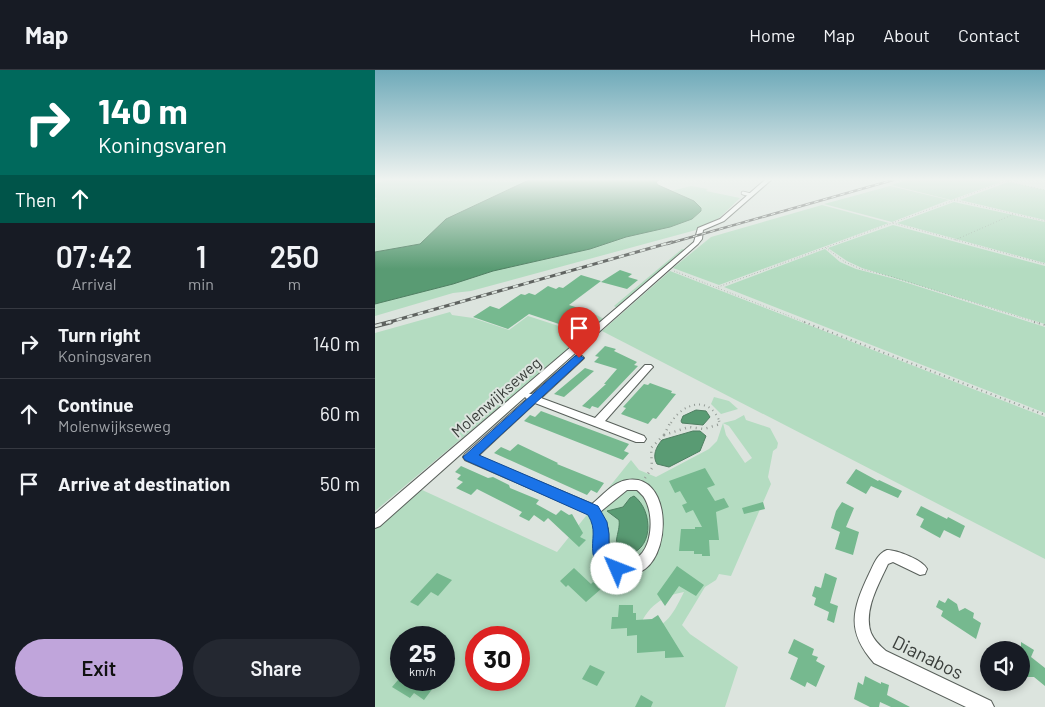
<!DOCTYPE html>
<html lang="en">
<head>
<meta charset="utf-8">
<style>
	body { margin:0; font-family:Barlow,sans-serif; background:#242831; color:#f1f3f6; height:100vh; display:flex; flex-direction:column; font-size:19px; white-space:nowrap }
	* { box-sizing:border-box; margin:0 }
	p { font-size:16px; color:#9ea1a6 }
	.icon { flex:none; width:28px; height:28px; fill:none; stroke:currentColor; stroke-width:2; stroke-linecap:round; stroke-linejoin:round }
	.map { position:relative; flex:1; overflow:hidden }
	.drawer { display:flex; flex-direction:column; background:#171b24; width:375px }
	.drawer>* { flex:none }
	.banner { background:#00695c; color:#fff; overflow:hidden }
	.fabs { position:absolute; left:605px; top:571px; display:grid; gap:10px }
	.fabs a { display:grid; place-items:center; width:50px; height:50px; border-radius:50%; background:#171b24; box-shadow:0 2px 8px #0003; font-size:25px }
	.speed { position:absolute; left:15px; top:556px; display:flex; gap:10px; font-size:25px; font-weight:700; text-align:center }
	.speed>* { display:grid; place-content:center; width:65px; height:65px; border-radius:50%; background:#171b24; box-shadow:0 2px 8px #0003; line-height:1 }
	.speed small { font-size:12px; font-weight:400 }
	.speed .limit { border:8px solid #d22; background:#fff; color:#111 }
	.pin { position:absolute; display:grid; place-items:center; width:42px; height:42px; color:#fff; margin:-51px -21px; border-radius:50% 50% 50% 0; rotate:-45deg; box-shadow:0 0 5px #0007 }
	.pin .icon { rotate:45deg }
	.me { position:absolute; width:55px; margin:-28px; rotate:314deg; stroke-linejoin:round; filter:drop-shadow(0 0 4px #0008) }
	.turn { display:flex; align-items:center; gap:18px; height:105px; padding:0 15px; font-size:22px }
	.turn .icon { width:65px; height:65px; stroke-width:2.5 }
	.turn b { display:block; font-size:35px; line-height:42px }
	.then { display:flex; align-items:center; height:48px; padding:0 15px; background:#0003; gap:10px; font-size:19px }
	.eta { display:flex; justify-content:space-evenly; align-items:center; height:85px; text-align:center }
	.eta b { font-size:30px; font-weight:600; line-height:35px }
	.action { display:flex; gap:10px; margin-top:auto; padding:10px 15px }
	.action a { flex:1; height:58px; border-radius:30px; background:#c0a5db; color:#111; font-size:20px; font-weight:600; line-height:58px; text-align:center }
	.action a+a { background:#242831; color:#f1f3f6 }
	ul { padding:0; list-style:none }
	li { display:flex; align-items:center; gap:15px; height:70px; padding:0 15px; border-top:1px solid #363941 }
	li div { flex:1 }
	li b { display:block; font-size:19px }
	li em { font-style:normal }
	header { display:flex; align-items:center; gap:30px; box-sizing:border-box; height:70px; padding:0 25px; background:#171b24; border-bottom:1px solid #363941 }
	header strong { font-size:24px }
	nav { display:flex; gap:28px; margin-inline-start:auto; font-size:18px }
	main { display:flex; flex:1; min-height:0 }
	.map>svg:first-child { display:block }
</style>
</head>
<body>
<header>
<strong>Map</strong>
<nav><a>Home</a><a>Map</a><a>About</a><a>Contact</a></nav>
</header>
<main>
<section class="drawer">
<div class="banner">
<div class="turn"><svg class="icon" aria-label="right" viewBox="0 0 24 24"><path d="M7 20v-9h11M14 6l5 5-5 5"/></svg><div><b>140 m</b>Koningsvaren</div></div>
<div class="then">Then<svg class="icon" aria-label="ahead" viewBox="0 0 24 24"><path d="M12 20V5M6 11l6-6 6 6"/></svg></div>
</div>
<div class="eta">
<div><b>07:42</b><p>Arrival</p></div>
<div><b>1</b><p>min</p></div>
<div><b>250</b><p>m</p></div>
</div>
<ul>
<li><svg class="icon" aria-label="right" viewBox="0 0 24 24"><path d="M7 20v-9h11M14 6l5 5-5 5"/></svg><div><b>Turn right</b><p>Koningsvaren</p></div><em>140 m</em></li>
<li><svg class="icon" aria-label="ahead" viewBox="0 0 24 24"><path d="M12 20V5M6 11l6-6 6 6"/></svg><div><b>Continue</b><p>Molenwijkseweg</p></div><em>60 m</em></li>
<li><svg class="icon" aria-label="arrive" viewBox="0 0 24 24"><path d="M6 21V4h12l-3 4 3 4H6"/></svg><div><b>Arrive at destination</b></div><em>50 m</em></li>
</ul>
<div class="action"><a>Exit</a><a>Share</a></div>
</section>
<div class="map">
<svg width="670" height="637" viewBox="0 0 670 637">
	<rect width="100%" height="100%" fill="#dce4de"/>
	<g fill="#b4dcc1" fill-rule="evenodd">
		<polygon points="10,110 139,112 154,110 71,149 45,174 0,182 0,130 2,129 0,127 0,114"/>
		<polygon points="533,110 618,110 626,112 576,130 516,115"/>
		<polygon points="633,112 670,120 670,150 585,130"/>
		<polygon points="316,116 333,119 331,121 365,128 342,150 321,160 96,221 78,223 0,246 0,234 78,214 118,201 215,179 251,167 295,157 319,147 326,141 307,125 296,121"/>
		<polygon points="515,116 574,130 517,152 449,134"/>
		<polygon points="579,132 670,152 670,193 522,153"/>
		<polygon points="447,135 514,153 344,215 298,198 336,167"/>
		<polygon points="518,155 670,196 670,254 487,198 472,191 453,178"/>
		<polygon points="307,179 311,180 242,238 239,236"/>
		<polygon points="450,179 465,192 481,199 520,209 670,257 670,343 349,217"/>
		<polygon points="295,201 670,347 670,489 227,261"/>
		<polygon points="212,240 229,249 0,441 0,263 75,242 77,245 98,248 134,260 153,246 190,258"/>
		<polygon points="339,327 354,331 363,339 346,344 336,334"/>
		<path d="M 369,345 L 371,350 L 395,358 L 403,373 L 402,378 L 398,381 L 393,407 L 396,414 L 356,506 L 344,504 L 341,510 L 330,517 L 307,555 L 315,564 L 363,597 L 350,637 L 0,637 L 0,459 L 45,419 L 182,482 L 256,390 L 264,400 L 281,407 L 334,379 L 342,371 L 348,353 L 360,350 ZM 348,353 L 354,356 L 377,388 L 370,393 L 351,365 ZM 309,522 C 295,550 292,555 262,565 C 268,541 284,526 309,522 ZM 26,568 L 69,568 L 69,610 L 26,610 ZM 101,568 L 144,568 L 144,610 L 101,610 Z"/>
	</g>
	<g fill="#599b73" stroke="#4f7f62">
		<polygon points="154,110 284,110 281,112 283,115 319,131 326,138 326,141 317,149 295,157 251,167 215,179 118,201 78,214 0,234 0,182 45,174 71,149"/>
		<polygon points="321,340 331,341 335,347 328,355 307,353 306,351 308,346"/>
		<path d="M 318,361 L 325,361 L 331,366 L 325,381 L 294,397 L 282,394 C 277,386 281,377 287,370 Z"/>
		<path d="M 259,426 C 279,441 279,483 249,485 C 234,476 246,463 244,450 L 232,441 L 248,437 L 255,428 Z"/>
	</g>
	<g fill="#76b98f">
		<polygon points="245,200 257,204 253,207 263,210 252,219 226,212"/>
		<polygon points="206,205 226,211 194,235 210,240 190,256 154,244 133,259 98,247 115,236 124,239 146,224 150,225 154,223 160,225 173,216 181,219 184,217 188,218"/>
		<polygon points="230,276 241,279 239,281 262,292 259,295 263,296 223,338 217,336 215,339 207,336 231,314 229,314 242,299 219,292 224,287 220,286"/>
		<polygon points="210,298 219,301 189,327 179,324"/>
		<polygon points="275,313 297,321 296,323 301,324 281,349 278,348 273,354 246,344 251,338 248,337 269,314 273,315"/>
		<polygon points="166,341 254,374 249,381 254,383 248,390 149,351 155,345 160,347"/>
		<polygon points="143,374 183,393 182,394 229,413 222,423 216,420 212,425 119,383 126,377 135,381"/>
		<polygon points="86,396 113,408 118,407 134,415 135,418 164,430 161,434 181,445 186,440 194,445 197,444 208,463 205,467 211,470 204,477 173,448 169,452 159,445 154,451 144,446 147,442 102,419 96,425 81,418 88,412 82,409 86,405 80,402"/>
		<polygon points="330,398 340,415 332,418 340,431 349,428 354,437 341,442 344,470 334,470 335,486 327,486 327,484 319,484 319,481 304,481 306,459 320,459 320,457 327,457 318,440 311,443 307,435 312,433 305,421 300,423 294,411"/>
		<polygon points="481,399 503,411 504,410 527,421 523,428 496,416 491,424 471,413"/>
		<polygon points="388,432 390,439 369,444 367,438"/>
		<polygon points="467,432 479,438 471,457 484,462 478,485 460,479 465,462 456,458 461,441"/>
		<polygon points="546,436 572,449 573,447 590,456 585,468 569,460 565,468 545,457 549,449 541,445"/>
		<polygon points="302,496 329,515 321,526 304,516 290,536 282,524"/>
		<polygon points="199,498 216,514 218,512 226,519 211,532 193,515 191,517 185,511"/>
		<polygon points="62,503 77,510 63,526 56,522 43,536 35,532"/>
		<polygon points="450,503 462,508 455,533 463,536 459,553 452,550 454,542 439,535 441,528 437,526 440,516 446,518"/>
		<polygon points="573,528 582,534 584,541 590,538 599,543 598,548 606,553 601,569 566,546 568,541 561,537 564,530 570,533"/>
		<polygon points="244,535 258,535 258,543 261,543 261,550 277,549 283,545 309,587 290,588 290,581 262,583 262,565 252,566 252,558 236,559 237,547 243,547"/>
		<polygon points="419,569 439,579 437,585 443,587 441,591 450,596 441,617 432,612 430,617 415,609 423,588 413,583"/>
		<polygon points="646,572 659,580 656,587 670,598 670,616 659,607 646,607"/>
		<polygon points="215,595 230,602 222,616 207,609"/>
		<polygon points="490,606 506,614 506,612 514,615 512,625 535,637 516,637 505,632 504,637 495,637 479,629 483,612 488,615"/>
		<polygon points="23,610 64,610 49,630 39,623 35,628 17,617"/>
		<polygon points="266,625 278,632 276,637 260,637"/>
	</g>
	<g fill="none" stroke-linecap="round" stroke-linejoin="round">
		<g stroke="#59605b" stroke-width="4.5">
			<polyline id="lane" points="368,123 376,125"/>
		</g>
		<g stroke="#59605b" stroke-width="2">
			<g id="street">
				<path d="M 390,110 L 396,110 L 349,151 L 328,160 L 327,169 L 323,174 L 154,324 L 157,324 L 201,286 L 207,286 L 209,288 L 207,290 L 166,328 L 220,348 L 270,295 L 276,295 L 278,297 L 276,299 L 230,351 L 269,366 L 271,369 L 269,372 L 261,372 L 160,333 L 103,386 L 217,434 C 227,426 238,412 252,410 C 295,403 297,479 270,499 C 266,502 258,504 252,505 C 245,506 233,504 227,498 C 216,488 222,474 220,462 C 220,455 217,449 214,444 L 90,390 L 88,387 L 90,384 L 152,329 L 150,327 L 5,456 L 0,458 L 0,444 L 319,172 L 323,158 L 345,149 ZM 252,420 L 262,420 C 265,423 268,425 270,429 C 281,449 277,493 247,492 C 241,492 238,491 234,486 L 233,459 L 225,442 Z"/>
				<path d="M 512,480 C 522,480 548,490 552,499 L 550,504 L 545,505 L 518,492 L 513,494 C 504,514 488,540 496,563 C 499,570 505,576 511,581 L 616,631 L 619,637 L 591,637 L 499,593 C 471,561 477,540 494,504 C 499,494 502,484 512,480 Z"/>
			</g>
		</g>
		<g stroke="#939a95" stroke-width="1" stroke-dasharray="0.5 2.5" stroke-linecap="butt">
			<polyline points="321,110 331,113"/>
			<polyline points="630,111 670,120"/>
			<polyline points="579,130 670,151"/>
			<polyline points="518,153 670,194"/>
			<polyline points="580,170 639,144"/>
			<polyline points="451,178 470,192 486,199 518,207 663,253"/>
			<polyline points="299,201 432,253"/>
			<polyline points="343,217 634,110"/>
		</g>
		<g stroke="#939a95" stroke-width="2" stroke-dasharray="1 4" stroke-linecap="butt">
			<polyline points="429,252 670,345"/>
			<polyline points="659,252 670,255"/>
			<path d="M 296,353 C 308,332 336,325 345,353"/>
		</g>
		<g stroke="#939a95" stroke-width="2.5" stroke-dasharray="1 4.5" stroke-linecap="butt">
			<polyline points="289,365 296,351"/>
			<polyline points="289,365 314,357 329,359 345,354 344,351"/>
			<polyline points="270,408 277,398 276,378 289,365"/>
		</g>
		<use href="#lane" stroke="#fff" stroke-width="3"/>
		<use href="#street" fill="#fff" fill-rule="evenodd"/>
		<g stroke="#5f6360" stroke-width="2.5">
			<polyline id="rail-far2" points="292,174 518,110"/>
		</g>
		<g stroke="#5f6360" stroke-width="3">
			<polyline id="rail-far1" points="11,253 297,172"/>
		</g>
		<g stroke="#5f6360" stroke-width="4.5">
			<polyline id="rail" points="0,256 16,252"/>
		</g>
		<use href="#rail-far2" stroke="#dce4de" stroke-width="1" stroke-dasharray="4.5" stroke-linecap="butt"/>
		<use href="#rail-far1" stroke="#dce4de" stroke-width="2" stroke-dasharray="5.5" stroke-linecap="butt"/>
		<use href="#rail" stroke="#dce4de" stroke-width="2.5" stroke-dasharray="7" stroke-linecap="butt"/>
	</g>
	<linearGradient id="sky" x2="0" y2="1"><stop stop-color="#6faab9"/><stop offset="0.55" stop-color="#eff3f0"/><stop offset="1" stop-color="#eff3f0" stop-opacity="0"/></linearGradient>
	<rect width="670" height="199" fill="url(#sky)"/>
	<path fill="#1a73e8" stroke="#114b97" d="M 204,285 L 209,288 L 207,290 L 104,385 L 223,436 L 232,452 L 234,464 L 234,484 L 236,488 L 248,494 L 250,499 L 248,504 L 242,506 L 225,498 C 223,494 219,488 218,484 C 216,468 222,460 213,445 L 90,390 L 88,387 L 200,286 Z"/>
	<g text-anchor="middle" stroke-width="4" stroke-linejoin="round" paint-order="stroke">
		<g font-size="16" fill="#393d3a" stroke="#dce4de">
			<text transform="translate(121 327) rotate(-41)" y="6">Molenwijkseweg</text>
		</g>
		<g font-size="19" fill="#393d3a" stroke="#dce4de">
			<text transform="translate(553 587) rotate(26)" y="7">Dianabos</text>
		</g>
	</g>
</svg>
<div class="fabs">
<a><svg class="icon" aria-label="sound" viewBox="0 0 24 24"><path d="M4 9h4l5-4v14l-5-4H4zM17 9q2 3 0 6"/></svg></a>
</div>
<div class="speed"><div>25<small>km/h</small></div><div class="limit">30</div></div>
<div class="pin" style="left:204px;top:288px;background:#d93025"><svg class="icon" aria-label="arrive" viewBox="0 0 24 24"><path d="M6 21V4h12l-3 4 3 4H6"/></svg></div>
<svg class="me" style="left:242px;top:499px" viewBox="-20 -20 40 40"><circle r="19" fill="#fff"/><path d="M0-13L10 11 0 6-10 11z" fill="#1a73e8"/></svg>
</div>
</main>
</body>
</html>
